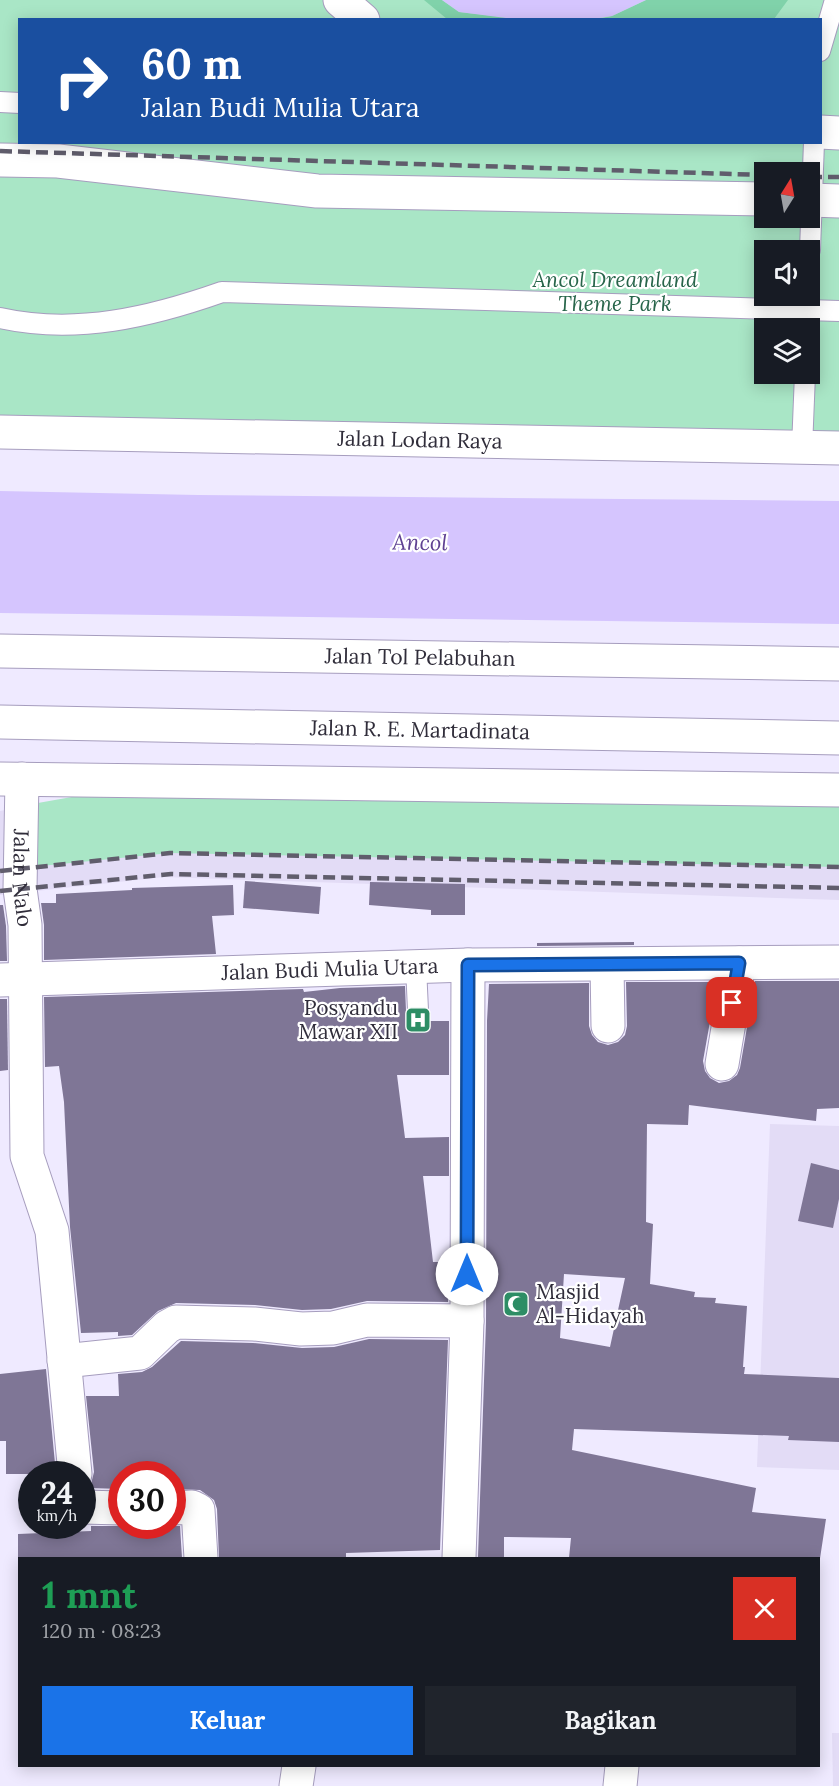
<!DOCTYPE html>
<html lang="id">
<head>
<meta charset="utf-8">
<style>
	body { margin:0; font-family:Lora,serif; background:#20242c; color:#f1f3f6; height:100vh; display:flex; flex-direction:column; font-size:22px; white-space:nowrap }
	* { box-sizing:border-box; margin:0 }
	p { font-size:20px; color:#9ea1a6 }
	.icon { flex:none; width:33px; height:33px; fill:none; stroke:currentColor; stroke-width:2; stroke-linecap:round; stroke-linejoin:round }
	.map { position:relative; flex:1; overflow:hidden }
	.details { position:absolute; left:18px; top:1557px; width:802px; height:210px; display:flex; flex-direction:column; background:#171b24; border-radius:0px; box-shadow:0 3px 15px #0003 }
	.details>* { flex:none }
	.guide { position:absolute; left:18px; top:18px; width:804px; height:126px; border-radius:0px; box-shadow:0 3px 15px #0003; background:#1a4fa0; color:#fff; overflow:hidden }
	.needle { width:39px; rotate:11deg }
	.tools { position:absolute; left:754px; top:162px; display:grid; gap:12px }
	.tools a { display:grid; place-items:center; width:66px; height:66px; border-radius:0px; background:#171b24; box-shadow:0 3px 15px #0003; font-size:30px }
	.speed { position:absolute; left:18px; top:1461px; display:flex; gap:12px; font-size:30px; font-weight:700; text-align:center }
	.speed>* { display:grid; place-content:center; width:78px; height:78px; border-radius:50%; background:#171b24; box-shadow:0 3px 15px #0003; line-height:1 }
	.speed small { font-size:15px; font-weight:400 }
	.speed .limit { border:9px solid #d22; background:#fff; color:#111 }
	.pin { position:absolute; display:grid; place-items:center; width:51px; height:51px; color:#fff; margin:-26px; border-radius:12px; box-shadow:0 3px 9px #0006 }
	.me { position:absolute; width:66px; margin:-33px; rotate:0deg; stroke-linejoin:round; filter:drop-shadow(0 0 4px #0008) }
	.turn { display:flex; align-items:center; gap:21px; height:126px; padding:0 24px; font-size:27px }
	.turn .icon { width:78px; height:78px; stroke-width:2.5 }
	.turn b { display:block; font-size:42px; line-height:51px }
	.round { display:grid; place-items:center; flex:none; width:63px; height:63px; border-radius:0px; background:#20242c }
	.overview { display:flex; align-items:center; justify-content:space-between; height:102px; padding:0 24px }
	h1 { font-size:36px; font-weight:700; line-height:45px; color:#1e9e55 }
	.button { display:flex; gap:12px; margin-top:auto; padding:12px 24px }
	.button a { flex:1; height:69px; border-radius:0px; background:#1a73e8; color:#fff; font-size:24px; font-weight:700; line-height:69px; text-align:center }
	.button a+a { background:#20242c; color:#f1f3f6 }
	.map>svg:first-child { display:block }
</style>
</head>
<body>
<div class="map">
<svg width="839" height="1786" viewBox="0 0 839 1786">
	<rect width="100%" height="100%" fill="#efeaff"/>
	<g fill="#e3dcf6">
		<polygon points="162,781 839,791 839,900 164,877 0,895 0,811"/>
		<polygon points="770,1124 839,1126 839,1470 757,1467"/>
		<polygon points="832,1733 839,1733 839,1786 833,1786"/>
	</g>
	<g fill="#a9e6c6" fill-rule="evenodd">
		<path d="M 0,0 L 839,0 L 839,445 L 0,431 ZM 20,20 L 820,20 L 820,142 L 20,142 ZM 765,172 L 810,172 L 810,218 L 765,218 ZM 765,250 L 810,250 L 810,296 L 765,296 ZM 765,328 L 810,328 L 810,374 L 765,374 Z"/>
		<polygon points="162,781 839,790 839,867 170,853 21,868 21,806"/>
	</g>
	<g fill="#80d2aa">
		<polygon points="424,0 442,0 459,12 521,19 447,19"/>
		<polygon points="646,0 788,0 774,19 593,20 612,16"/>
	</g>
	<g fill="#d5c5fe">
		<polygon points="442,0 646,0 612,16 593,19 521,20 459,12"/>
		<polygon points="0,491 198,495 839,501 839,624 0,613"/>
	</g>
	<g fill="#7f7696" fill-rule="evenodd">
		<polygon points="245,881 321,887 319,914 243,908"/>
		<polygon points="370,882 465,884 465,915 431,915 431,910 369,905"/>
		<polygon points="233,885 234,915 212,916 216,954 44,960 44,925 41,903 56,903 56,894 132,890 132,888"/>
		<polygon points="0,905 3,905 6,926 7,961 0,961"/>
		<polygon points="634,942 634,945 537,946 537,943"/>
		<path d="M 755,981 L 839,981 L 839,1108 L 817,1109 L 816,1121 L 689,1105 L 688,1125 L 647,1124 L 646,1222 L 653,1224 L 650,1284 L 695,1292 L 694,1297 L 716,1298 L 715,1303 L 747,1306 L 743,1367 L 745,1367 L 744,1374 L 839,1378 L 839,1442 L 788,1440 L 789,1436 L 574,1429 L 572,1450 L 756,1488 L 752,1512 L 826,1519 L 819,1565 L 819,1558 L 569,1558 L 571,1538 L 504,1537 L 504,1557 L 478,1557 L 486,1322 L 487,1021 L 489,984 L 589,983 L 589,1026 L 592,1035 L 598,1042 L 608,1045 L 618,1042 L 625,1035 L 627,1026 L 626,982 L 717,982 L 703,1061 L 705,1071 L 710,1078 L 719,1083 L 729,1081 L 737,1075 L 740,1068 ZM 564,1274 L 625,1278 L 610,1347 L 560,1338 Z"/>
		<polygon points="405,986 406,1011 412,1020 419,1022 426,1019 426,1021 449,1021 449,1075 397,1075 405,1138 449,1137 449,1176 423,1176 433,1262 448,1262 448,1302 367,1301 331,1309 302,1310 255,1305 176,1303 158,1311 132,1335 118,1336 118,1332 81,1333 70,1227 64,1102 59,1066 45,1067 44,997 303,989 304,992 340,988"/>
		<polygon points="0,999 7,999 8,1070 0,1071"/>
		<polygon points="811,1163 839,1170 839,1199 833,1228 798,1221"/>
		<polygon points="369,1339 448,1340 440,1550 346,1553 346,1558 219,1558 217,1509 214,1500 200,1490 172,1489 172,1474 122,1474 122,1489 90,1488 94,1472 86,1396 119,1396 118,1374 142,1372 152,1367 181,1341 253,1343 302,1348 334,1347"/>
		<polygon points="46,1369 56,1474 6,1474 6,1441 0,1441 0,1374"/>
		<polygon points="91,1526 180,1526 182,1558 18,1558 18,1534 91,1531"/>
	</g>
	<g fill="none" stroke-linecap="round" stroke-linejoin="round">
		<g stroke="#a69dbe" stroke-width="22">
			<g id="lane">
				<polyline points="820,51 835,0"/>
				<polyline points="0,102 20,103"/>
				<polyline points="810,250 814,142"/>
				<path d="M 0,318 C 76,335 151,317 222,292 L 839,311"/>
				<polyline points="807,328 808,296"/>
				<polyline points="802,448 805,374"/>
				<polyline points="416,967 418,1010"/>
			</g>
		</g>
		<g stroke="#a69dbe" stroke-width="35">
			<g id="street">
				<polyline points="340,0 363,20"/>
				<polyline points="820,132 839,133"/>
				<polyline points="0,160 58,161 317,191 765,199"/>
				<polyline points="810,200 839,201"/>
				<path id="s1" d="M 22,779 L 20,889 L 25,925 L 27,1156 L 52,1231 L 75,1474"/>
				<polyline points="607,965 608,1026"/>
				<path id="s2" d="M 0,980 L 468,965 L 839,962"/>
				<polyline points="722,1064 739,963"/>
				<polyline points="64,1361 140,1353 167,1327 176,1322 254,1324 301,1329 333,1328 367,1320 467,1321"/>
				<polyline points="82,1507 122,1508"/>
				<polyline points="172,1508 192,1507 198,1510 201,1558"/>
				<polyline points="459,1558 467,1321 468,965"/>
				<polyline points="296,1786 299,1766"/>
				<polyline points="620,1786 622,1766"/>
			</g>
		</g>
		<g stroke="#a69dbe" stroke-width="35">
			<g id="secondary">
				<path id="s3" d="M 0,432 L 839,448"/>
			</g>
		</g>
		<g stroke="#a69dbe" stroke-width="35">
			<g id="highway">
				<path id="s4" d="M 0,651 L 839,664"/>
				<path id="s5" d="M 0,722 L 839,738"/>
				<polyline points="0,779 839,790"/>
			</g>
		</g>
		<use href="#lane" stroke="#fff" stroke-width="20"/>
		<use href="#street" stroke="#fff" stroke-width="33"/>
		<use href="#secondary" stroke="#fff" stroke-width="33"/>
		<use href="#highway" stroke="#fff" stroke-width="33"/>
		<g stroke="#605d6c" stroke-width="4.5" stroke-dasharray="12 6" stroke-linecap="butt">
			<polyline points="0,151 765,175"/>
			<polyline points="810,177 839,177"/>
			<polyline points="0,871 170,853 839,867"/>
			<polyline points="0,891 171,874 839,888"/>
		</g>
	</g>
	<g fill="none" stroke-linecap="round" stroke-linejoin="round">
		<g stroke="#114b97" stroke-width="15">
			<polyline id="route" points="467,1274 468,965 739,963 732,1003"/>
		</g>
		<use href="#route" stroke="#1a73e8" stroke-width="10"/>
	</g>
	<defs>
		<g id="hospital-square" transform="scale(1.35)"><rect x="-9" y="-9" width="18" height="18" rx="4" fill="#2d8d65" stroke="#fff"/><path d="M-5-5h3v3.5h4V-5h3V5h-3V1.5h-4V5h-3Z" fill="#fff"/></g>
		<g id="mosque-square" transform="scale(1.35)"><rect x="-9" y="-9" width="18" height="18" rx="4" fill="#2d8d65" stroke="#fff"/><path d="M3.5-4.9A6 6 0 1 0 3.5 4.9A5 5 0 1 1 3.5-4.9Z" fill="#fff"/></g>
	</defs>
	<g fill-rule="evenodd">
		<use href="#hospital-square" x="418" y="1020"/>
		<use href="#mosque-square" x="516" y="1304"/>
	</g>
	<g text-anchor="middle" stroke-width="4.5" stroke-linejoin="round" paint-order="stroke">
		<g font-size="21" font-style="italic" fill="#27654a" stroke="#fff">
			<text x="615" y="287">Ancol Dreamland<tspan x="615" dy="24">Theme Park</tspan></text>
		</g>
		<g font-size="21" fill="#302d3a" stroke="#fff">
			<text dy="7" stroke="none"><textPath href="#s3" startOffset="420">Jalan Lodan Raya</textPath></text>
			<text dy="7" stroke="none"><textPath href="#s4" startOffset="420">Jalan Tol Pelabuhan</textPath></text>
			<text dy="7" stroke="none"><textPath href="#s5" startOffset="420">Jalan R. E. Martadinata</textPath></text>
			<text dy="7" stroke="none"><textPath href="#s1" startOffset="99">Jalan Nalo</textPath></text>
			<text dy="7" stroke="none"><textPath href="#s2" startOffset="330">Jalan Budi Mulia Utara</textPath></text>
		</g>
		<g font-size="21" fill="#302d3a" stroke="#fff" text-anchor="end">
			<text x="398" y="1015">Posyandu<tspan x="398" dy="24">Mawar XII</tspan></text>
			<text x="536" y="1299" text-anchor="start">Masjid<tspan x="536" dy="24">Al-Hidayah</tspan></text>
		</g>
		<g font-size="22" font-style="italic" fill="#5e4192" stroke="#fff">
			<text transform="translate(420 542) rotate(1)" y="8">Ancol</text>
		</g>
	</g>
</svg>
<div class="tools">
<a><svg class="needle" viewBox="-14 -14 28 28"><path d="M0-13l5 13h-10z" fill="#e53935"/><path d="M0 13l5-13h-10z" fill="#9ea1a6"/></svg></a>
<a><svg class="icon" aria-label="sound" viewBox="0 0 24 24"><path d="M4 9h4l5-4v14l-5-4H4zM17 9q2 3 0 6"/></svg></a>
<a><svg class="icon" aria-label="layers" viewBox="0 0 24 24"><path d="M12 4l9 5-9 5-9-5zM3 14l9 5 9-5"/></svg></a>
</div>
<div class="speed"><div>24<small>km/h</small></div><div class="limit">30</div></div>
<div class="pin" style="left:732px;top:1003px;background:#d93025"><svg class="icon" aria-label="arrive" viewBox="0 0 24 24"><path d="M6 21V4h12l-3 4 3 4H6"/></svg></div>
<svg class="me" style="left:467px;top:1274px" viewBox="-20 -20 40 40"><circle r="19" fill="#fff"/><path d="M0-13L10 11 0 6-10 11z" fill="#1a73e8"/></svg>
<div class="guide">
<div class="turn"><svg class="icon" aria-label="right" viewBox="0 0 24 24"><path d="M7 20v-9h11M14 6l5 5-5 5"/></svg><div><b>60 m</b>Jalan Budi Mulia Utara</div></div>
</div>
<section class="details">
<div class="overview"><div><h1>1 mnt</h1><p>120 m · 08:23</p></div><a class="round" style="background:#d93025;color:#fff"><svg class="icon" aria-label="close" viewBox="0 0 24 24"><path d="M6 6l12 12M18 6L6 18"/></svg></a></div>
<div class="button"><a>Keluar</a><a>Bagikan</a></div>
</section>
</div>
</body>
</html>
